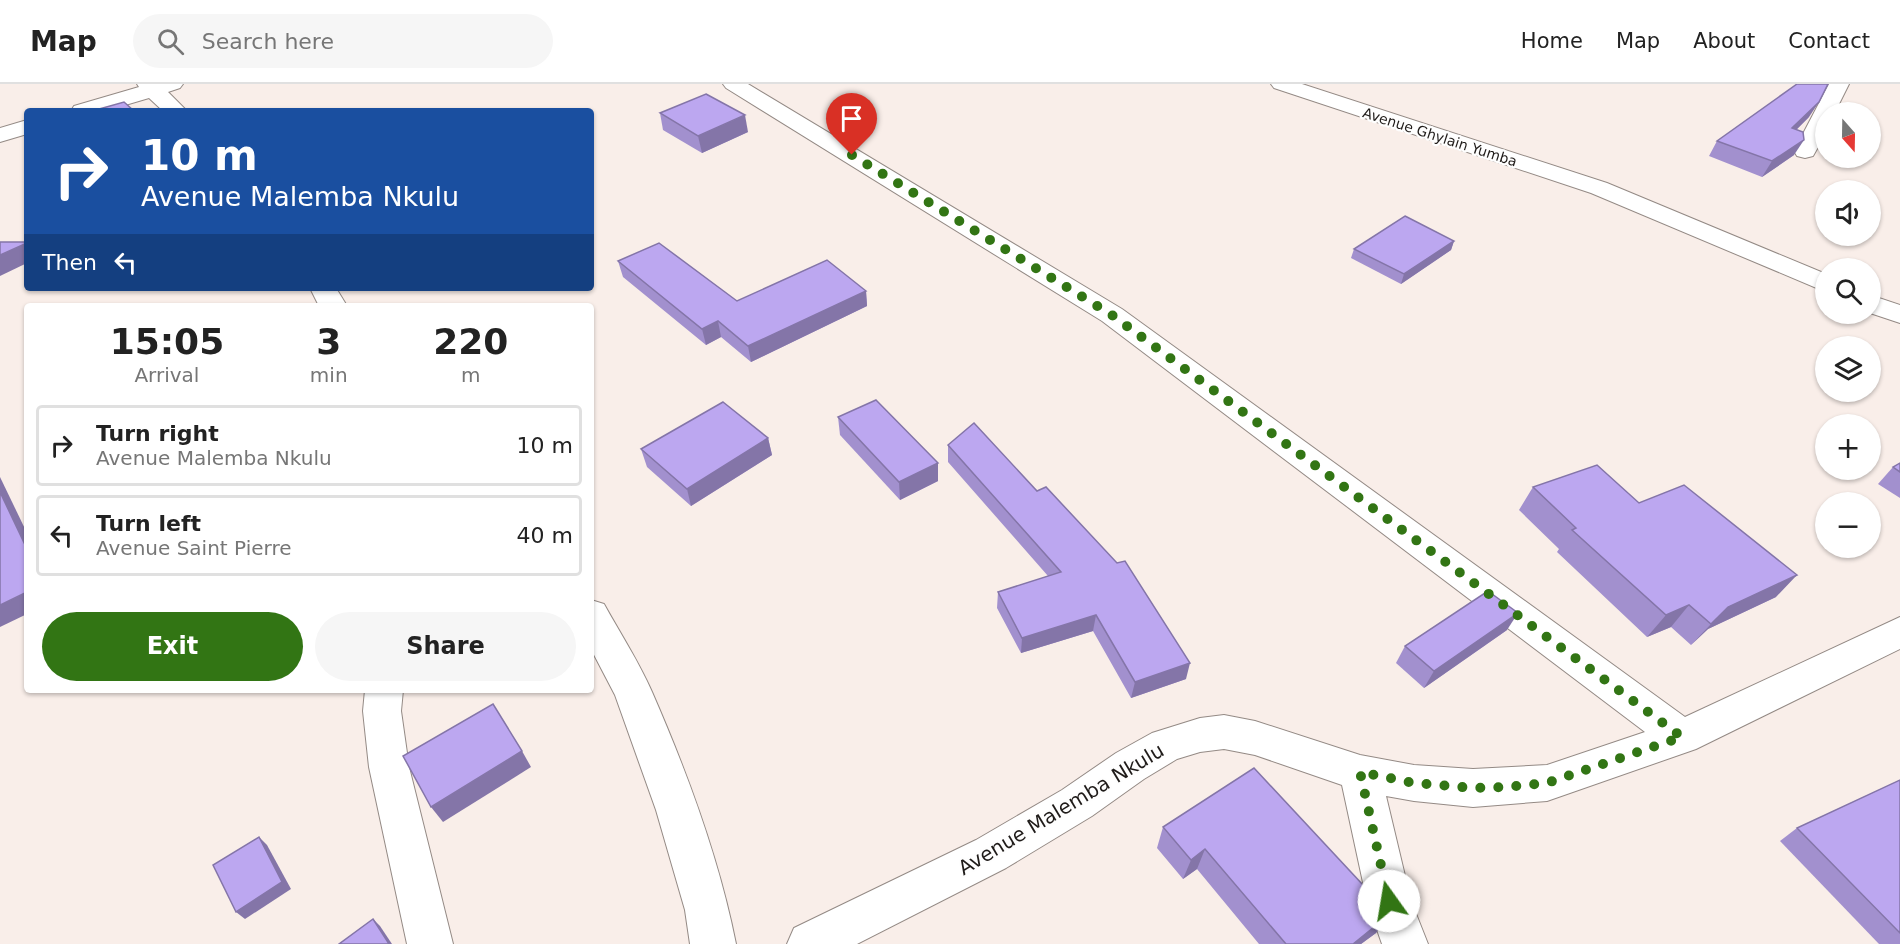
<!DOCTYPE html>
<html lang="en">
<head>
<meta charset="utf-8">
<style>
	body { margin:0; font-family:"DejaVu Sans",sans-serif; background:#f6f6f6; color:#222; height:100vh; display:flex; flex-direction:column; font-size:22px; white-space:nowrap }
	* { box-sizing:border-box; margin:0 }
	p { font-size:20px; color:#767676 }
	.icon { flex:none; width:33px; height:33px; fill:none; stroke:currentColor; stroke-width:2; stroke-linecap:round; stroke-linejoin:round }
	.map { position:relative; flex:1; overflow:hidden }
	.sheet { position:absolute; left:24px; top:219px; width:570px; height:390px; display:flex; flex-direction:column; background:#fff; border-radius:6px; box-shadow:0 2px 4px #0004 }
	.sheet>* { flex:none }
	.banner { position:absolute; left:24px; top:24px; width:570px; height:183px; border-radius:6px; box-shadow:0 2px 4px #0004; background:#1a4fa0; color:#fff; overflow:hidden }
	.needle { width:39px; rotate:160deg }
	.controls { position:absolute; left:1815px; top:18px; display:grid; gap:12px }
	.controls a { display:grid; place-items:center; width:66px; height:66px; border-radius:50%; background:#fff; box-shadow:0 2px 4px #0004; font-size:30px }
	.pin { position:absolute; display:grid; place-items:center; width:51px; height:51px; color:#fff; margin:-62px -26px; border-radius:50% 50% 50% 0; rotate:-45deg; box-shadow:0 0 6px #0007 }
	.pin .icon { rotate:45deg }
	.me { position:absolute; width:66px; margin:-33px; rotate:347deg; stroke-linejoin:round; filter:drop-shadow(0 0 4px #0008) }
	.turn { display:flex; align-items:center; gap:21px; height:126px; padding:0 18px; font-size:27px }
	.turn .icon { width:78px; height:78px; stroke-width:2.5 }
	.turn b { display:block; font-size:42px; line-height:51px }
	.then { display:flex; align-items:center; height:57px; padding:0 18px; background:#0003; gap:12px; font-size:22px }
	.eta { display:flex; justify-content:space-evenly; align-items:center; height:102px; text-align:center }
	.eta b { font-size:36px; font-weight:700; line-height:42px }
	.cta { display:flex; gap:12px; margin-top:auto; padding:12px 18px }
	.cta a { flex:1; height:69px; border-radius:36px; background:#327514; color:#fff; font-size:24px; font-weight:700; line-height:69px; text-align:center }
	.cta a+a { background:#f6f6f6; color:#222 }
	ul { padding:0; list-style:none }
	li { display:flex; align-items:center; gap:18px; height:81px; margin:0 12px 9px; padding:0 6px; border:3px solid #e0e0e0; border-radius:6px }
	li div { flex:1 }
	li b { display:block; font-size:22px }
	li em { font-style:normal }
	header { display:flex; align-items:center; gap:36px; box-sizing:border-box; height:84px; padding:0 30px; background:#fff; border-bottom:2px solid #e0e0e0 }
	header strong { font-size:28px }
	nav { display:flex; gap:33px; margin-inline-start:auto; font-size:21px }
	.search { width:420px; height:54px; background:#f6f6f6; display:flex; align-items:center; gap:15px; box-sizing:border-box; padding:0 21px; border-radius:33px; color:#767676; font-size:22px }
	.map>svg:first-child { display:block }
</style>
</head>
<body>
<header>
<strong>Map</strong>
<div class="search"><svg class="icon" aria-label="search" viewBox="0 0 24 24"><circle cx="10" cy="10" r="6"/><path d="M15 15l6 6"/></svg>Search here</div>
<nav><a>Home</a><a>Map</a><a>About</a><a>Contact</a></nav>
</header>
<div class="map">
<svg width="1900" height="860" viewBox="0 0 1900 860">
	<rect width="100%" height="100%" fill="#f9eee9"/>
	<g fill="none" stroke-linecap="round" stroke-linejoin="round">
		<g stroke="#948a85" stroke-width="2">
			<g id="minor">
				<polygon points="137,0 183,0 180,4 168,8 187,27 163,27 149,14 105,27 71,27 74,22 139,3"/>
				<polygon points="723,0 748,0 1122,225 1685,633 1900,533 1900,565 1696,665 1547,717 1473,723 1414,717 1386,712 1411,817 1428,860 1382,860 1367,817 1342,701 1255,671 1224,665 1200,668 1177,675 1144,695 1092,732 1006,784 857,860 787,860 794,844 976,756 1062,706 1116,669 1152,649 1200,634 1224,631 1255,637 1360,671 1414,681 1473,685 1547,681 1645,648 1102,237 726,4"/>
				<polygon points="1271,0 1302,0 1607,99 1826,190 1826,208 1591,109 1274,4"/>
				<polygon points="1829,0 1849,0 1835,28 1826,28 1826,49 1813,72 1805,74 1797,72 1794,67"/>
				<polygon points="27,36 27,50 0,58 0,44"/>
				<polygon points="310,204 336,204 347,222 319,222"/>
				<polygon points="1870,211 1900,221 1900,239 1870,229"/>
				<path d="M 591,516 L 604,520 C 620,549 639,578 652,608 C 687,688 719,774 736,860 L 690,860 L 685,826 L 656,726 L 615,611 L 591,565 Z"/>
				<polygon points="365,606 403,606 401,627 409,683 453,860 407,860 369,683 363,627"/>
			</g>
		</g>
		<use href="#minor" fill="#fff" fill-rule="evenodd"/>
	</g>
	<g fill="#a290ce">
		<polygon points="660,29 748,48 702,69 663,46"/>
		<polygon points="1809,33 1796,46 1794,71 1762,93 1709,72 1717,57"/>
		<polygon points="1454,157 1451,166 1401,200 1351,174 1354,165"/>
		<polygon points="618,177 737,217 866,207 867,222 751,278 721,253 706,261 623,193"/>
		<polygon points="838,333 938,379 938,397 900,416 840,351"/>
		<polygon points="768,354 772,371 691,422 647,383 641,365"/>
		<polygon points="948,361 1186,595 1131,614 1093,547 1021,569 997,524 998,508 1048,492 948,378"/>
		<polygon points="1900,379 1900,414 1878,400 1893,383"/>
		<polygon points="1533,403 1639,419 1776,513 1708,545 1691,561 1671,543 1647,553 1557,468 1559,465 1519,426"/>
		<polygon points="1507,546 1424,604 1396,579 1405,562"/>
		<polygon points="1900,696 1900,860 1879,860 1780,757 1797,744"/>
		<polygon points="1163,743 1390,830 1376,849 1361,860 1259,860 1197,785 1183,795 1157,764"/>
	</g>
	<g fill="#8475a8">
		<polygon points="1819,18 1809,33 1783,59 1792,44"/>
		<polygon points="745,31 748,48 702,69 698,52"/>
		<polygon points="1804,56 1794,71 1762,93 1772,77"/>
		<polygon points="1454,157 1451,166 1401,200 1404,190"/>
		<polygon points="27,159 27,179 0,192 0,171"/>
		<polygon points="866,207 867,222 751,278 748,262"/>
		<polygon points="718,237 721,253 706,261 702,245"/>
		<polygon points="768,354 772,371 691,422 687,405"/>
		<polygon points="938,379 938,397 900,416 899,398"/>
		<polygon points="0,393 27,449 27,465 0,408"/>
		<polygon points="1797,491 1776,513 1708,545 1691,561 1711,540 1728,523"/>
		<polygon points="27,508 27,530 0,543 0,521"/>
		<polygon points="1689,521 1671,543 1647,553 1666,531"/>
		<polygon points="1518,529 1507,546 1424,604 1434,587"/>
		<polygon points="1096,531 1093,547 1021,569 1022,554"/>
		<polygon points="1190,579 1186,595 1131,614 1135,598"/>
		<polygon points="522,667 531,683 443,738 431,723"/>
		<polygon points="259,753 267,761 291,805 245,835 236,828"/>
		<polygon points="1205,765 1197,785 1183,795 1191,776"/>
		<polygon points="1390,830 1376,849 1361,860 1353,860"/>
		<polygon points="373,835 380,842 392,860 389,860"/>
	</g>
	<g fill="#bca7f0" stroke="#8475a8" stroke-width="1.5">
		<polygon points="1797,0 1828,0 1819,18 1792,44 1803,48 1804,56 1772,77 1717,57"/>
		<polygon points="706,10 745,31 698,52 660,29"/>
		<polygon points="124,18 134,27 92,27"/>
		<polygon points="1405,132 1454,157 1404,190 1354,165"/>
		<polygon points="0,158 27,158 27,159 0,171"/>
		<polygon points="659,159 737,217 827,176 866,207 748,262 718,237 702,245 618,177"/>
		<polygon points="876,316 938,379 899,398 838,333"/>
		<polygon points="723,318 768,354 687,405 641,365"/>
		<polygon points="974,339 1037,407 1046,403 1117,479 1125,477 1190,579 1135,598 1096,531 1022,554 998,508 1061,488 948,361"/>
		<polygon points="1900,379 1900,388 1893,383"/>
		<polygon points="1597,381 1639,419 1684,401 1797,491 1728,523 1711,540 1689,521 1666,531 1572,446 1576,444 1533,403"/>
		<polygon points="0,408 27,465 27,508 0,521"/>
		<polygon points="1488,507 1518,529 1434,587 1405,562"/>
		<polygon points="493,620 522,667 431,723 403,672"/>
		<polygon points="1254,684 1390,830 1353,860 1286,860 1205,765 1191,776 1163,743"/>
		<polygon points="1900,696 1900,849 1797,744"/>
		<polygon points="259,753 282,798 236,828 213,781"/>
		<polygon points="373,835 389,860 339,860"/>
	</g>
	<g fill="none" stroke-linecap="round" stroke-linejoin="round">
		<polyline stroke="#327514" stroke-width="10" stroke-dasharray="0 18" points="852,71 1112,231 1682,653 1547,699 1506,703 1473,704 1414,699 1360,688 1389,817"/>
	</g>
	<g text-anchor="middle" stroke-width="4.5" stroke-linejoin="round" paint-order="stroke">
		<g font-size="14" fill="#1f1b19" stroke="#fefefe">
			<text transform="translate(1440 53) rotate(18)" y="5">Avenue Ghylain Yumba</text>
		</g>
		<g font-size="20" fill="#1f1b19" stroke="#fefefe">
			<text transform="translate(1061 725) rotate(-31)" y="7">Avenue Malemba Nkulu</text>
		</g>
	</g>
</svg>
<div class="controls">
<a><svg class="needle" viewBox="-14 -14 28 28"><path d="M0-13l5 13h-10z" fill="#e53935"/><path d="M0 13l5-13h-10z" fill="#767676"/></svg></a>
<a><svg class="icon" aria-label="sound" viewBox="0 0 24 24"><path d="M4 9h4l5-4v14l-5-4H4zM17 9q2 3 0 6"/></svg></a>
<a><svg class="icon" aria-label="search" viewBox="0 0 24 24"><circle cx="10" cy="10" r="6"/><path d="M15 15l6 6"/></svg></a>
<a><svg class="icon" aria-label="layers" viewBox="0 0 24 24"><path d="M12 4l9 5-9 5-9-5zM3 14l9 5 9-5"/></svg></a>
<a>+</a>
<a>−</a>
</div>
<div class="pin" style="left:852px;top:71px;background:#d93025"><svg class="icon" aria-label="arrive" viewBox="0 0 24 24"><path d="M6 21V4h12l-3 4 3 4H6"/></svg></div>
<svg class="me" style="left:1389px;top:817px" viewBox="-20 -20 40 40"><circle r="19" fill="#fff"/><path d="M0-13L10 11 0 6-10 11z" fill="#327514"/></svg>
<div class="banner">
<div class="turn"><svg class="icon" aria-label="right" viewBox="0 0 24 24"><path d="M7 20v-9h11M14 6l5 5-5 5"/></svg><div><b>10 m</b>Avenue Malemba Nkulu</div></div>
<div class="then">Then<svg class="icon" aria-label="left" viewBox="0 0 24 24"><path d="M17 20v-9H6M10 6l-5 5 5 5"/></svg></div>
</div>
<section class="sheet">
<div class="eta">
<div><b>15:05</b><p>Arrival</p></div>
<div><b>3</b><p>min</p></div>
<div><b>220</b><p>m</p></div>
</div>
<ul>
<li><svg class="icon" aria-label="right" viewBox="0 0 24 24"><path d="M7 20v-9h11M14 6l5 5-5 5"/></svg><div><b>Turn right</b><p>Avenue Malemba Nkulu</p></div><em>10 m</em></li>
<li><svg class="icon" aria-label="left" viewBox="0 0 24 24"><path d="M17 20v-9H6M10 6l-5 5 5 5"/></svg><div><b>Turn left</b><p>Avenue Saint Pierre</p></div><em>40 m</em></li>
</ul>
<div class="cta"><a>Exit</a><a>Share</a></div>
</section>
</div>
</body>
</html>
